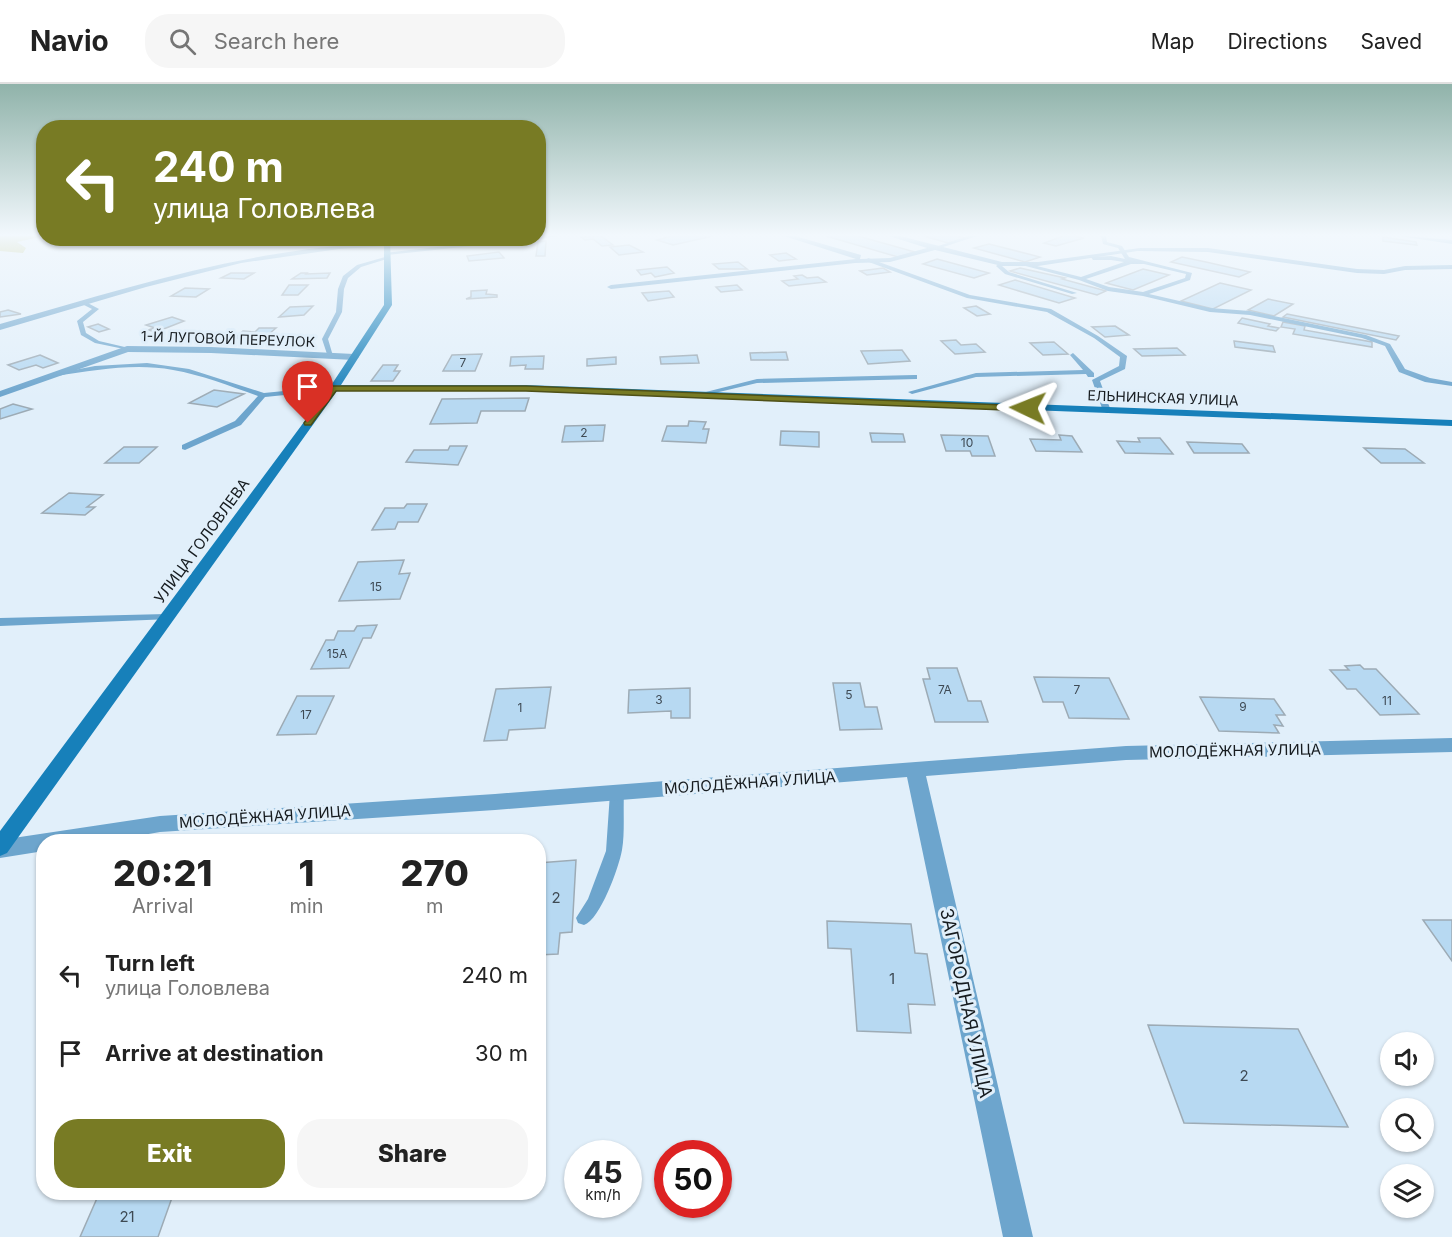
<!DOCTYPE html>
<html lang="en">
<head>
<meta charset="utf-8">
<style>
	body { margin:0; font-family:Inter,sans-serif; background:#f6f6f6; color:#222; height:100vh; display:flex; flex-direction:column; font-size:22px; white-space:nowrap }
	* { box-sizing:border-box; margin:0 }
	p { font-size:20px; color:#767676 }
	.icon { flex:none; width:33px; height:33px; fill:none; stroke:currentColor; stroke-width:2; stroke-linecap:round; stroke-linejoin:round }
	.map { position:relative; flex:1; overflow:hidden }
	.panel { position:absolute; left:36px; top:750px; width:510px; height:366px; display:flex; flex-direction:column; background:#fff; border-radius:24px; box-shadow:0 2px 4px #0004 }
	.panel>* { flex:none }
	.banner { position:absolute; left:36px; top:36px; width:510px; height:126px; border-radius:24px; box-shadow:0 2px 4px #0004; background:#787b24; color:#fff; overflow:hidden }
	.controls { position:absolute; left:1380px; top:948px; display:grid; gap:12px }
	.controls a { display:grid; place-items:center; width:54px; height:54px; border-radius:50%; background:#fff; box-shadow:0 2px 4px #0004; font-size:30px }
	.speed { position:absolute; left:564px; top:1056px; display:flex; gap:12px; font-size:30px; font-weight:700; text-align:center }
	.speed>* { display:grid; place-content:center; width:78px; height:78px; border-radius:50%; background:#fff; box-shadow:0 2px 4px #0004; line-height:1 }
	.speed small { font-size:15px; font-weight:400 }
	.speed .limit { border:9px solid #d22; background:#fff; color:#111 }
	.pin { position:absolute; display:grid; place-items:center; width:51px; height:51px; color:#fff; margin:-62px -26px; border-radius:50% 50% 50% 0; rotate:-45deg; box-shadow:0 0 6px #0007 }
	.pin .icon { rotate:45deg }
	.me { position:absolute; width:66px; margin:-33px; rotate:272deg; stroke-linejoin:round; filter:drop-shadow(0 0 4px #0008) }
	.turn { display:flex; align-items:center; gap:21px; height:126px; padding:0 18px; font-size:27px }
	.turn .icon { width:78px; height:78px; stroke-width:2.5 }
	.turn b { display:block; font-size:42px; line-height:51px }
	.eta { display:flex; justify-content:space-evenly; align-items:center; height:102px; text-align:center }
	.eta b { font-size:36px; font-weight:800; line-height:42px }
	.primary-button { display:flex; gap:12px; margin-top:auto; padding:12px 18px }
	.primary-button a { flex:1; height:69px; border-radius:24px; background:#787b24; color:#fff; font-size:24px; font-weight:800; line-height:69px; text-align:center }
	.primary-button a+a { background:#f6f6f6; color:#222 }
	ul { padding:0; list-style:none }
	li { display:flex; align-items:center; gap:18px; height:78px; padding:0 18px }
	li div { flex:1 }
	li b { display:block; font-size:22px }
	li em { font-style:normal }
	header { display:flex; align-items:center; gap:36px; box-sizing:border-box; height:84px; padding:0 30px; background:#fff; border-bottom:2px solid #e0e0e0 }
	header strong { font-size:28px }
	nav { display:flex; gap:33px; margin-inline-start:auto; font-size:21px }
	.search { width:420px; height:54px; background:#f6f6f6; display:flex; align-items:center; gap:15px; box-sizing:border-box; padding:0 21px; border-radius:24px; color:#767676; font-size:22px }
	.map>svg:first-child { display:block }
</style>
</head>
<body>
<header>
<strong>Navio</strong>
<div class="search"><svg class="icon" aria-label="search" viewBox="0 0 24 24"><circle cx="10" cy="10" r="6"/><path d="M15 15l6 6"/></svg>Search here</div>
<nav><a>Map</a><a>Directions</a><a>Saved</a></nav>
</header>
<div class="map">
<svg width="1452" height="1153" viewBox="0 0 1452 1153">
	<rect width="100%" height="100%" fill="#e1effa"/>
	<polygon fill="#adb14d" points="0,152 44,152 17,158 26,164 23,169 0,167"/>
	<g fill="#b7d9f2" stroke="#9dabb5" stroke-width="1.5">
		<polygon points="601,152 613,161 602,162 593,155 585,156 581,153"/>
		<polygon points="672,152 713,152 673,161 657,156"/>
		<polygon points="826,152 858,152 915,168 898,173"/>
		<polygon points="924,152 956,152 965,154 948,159"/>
		<polygon points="1063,152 1081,152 1078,153 1084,154 1056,162 1044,159"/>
		<polygon points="1383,153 1416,158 1417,161 1383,157"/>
		<polygon points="546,157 545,172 536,172 538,158"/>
		<polygon points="989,160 1040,173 1025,178 974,164"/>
		<polygon points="629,161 643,168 619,171 610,163"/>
		<polygon points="499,168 504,174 469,177 467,172"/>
		<polygon points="786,169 796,175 779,177 770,171"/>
		<polygon points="1182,173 1206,178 1250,188 1239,193 1171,178"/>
		<polygon points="937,175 989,189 974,194 923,180"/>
		<polygon points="738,178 747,185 719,185 713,180"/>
		<polygon points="667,183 674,189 655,193 651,189 641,191 637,186"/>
		<polygon points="883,184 890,188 867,191 860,187"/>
		<polygon points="1020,184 1065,194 1062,195 1106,207 1097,211 1010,187"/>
		<polygon points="1143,185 1169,191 1133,206 1106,199"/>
		<polygon points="231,189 254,189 244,195 221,194"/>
		<polygon points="301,189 307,189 306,190 330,189 327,194 292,195"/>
		<polygon points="802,191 807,194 818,193 826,198 789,202 782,197 798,195 794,192"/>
		<polygon points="1015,196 1075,214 1059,219 999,201"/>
		<polygon points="1220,199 1251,206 1213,225 1181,217"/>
		<polygon points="289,201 308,201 298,211 282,211"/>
		<polygon points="737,201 742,206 721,208 716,203"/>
		<polygon points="185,204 209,205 196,213 171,212"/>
		<polygon points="487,206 486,210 497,211 497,213 466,215 471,213 471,207"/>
		<polygon points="669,207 674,213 648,217 642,209"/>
		<polygon points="1268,215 1293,220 1274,232 1248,226"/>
		<polygon points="313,222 304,231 279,233 290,223"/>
		<polygon points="976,222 990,230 977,232 964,224"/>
		<polygon points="8,226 21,230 0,233 0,228"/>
		<polygon points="1287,230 1399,252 1396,256 1283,233"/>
		<polygon points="172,233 184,237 156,248 148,246 155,244 146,241"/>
		<polygon points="1242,234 1270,240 1268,242 1279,244 1276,247 1238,239"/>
		<polygon points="1283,238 1305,242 1304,246 1372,258 1372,263 1293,250 1295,245 1281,243"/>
		<polygon points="98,240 109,245 99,248 88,243"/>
		<polygon points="1115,242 1129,251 1105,253 1092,243"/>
		<polygon points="259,244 276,244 269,250 274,250 270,254 235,254 243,247 255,248"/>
		<polygon points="956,256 961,261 976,260 985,268 955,270 941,257"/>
		<polygon points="1234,257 1273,262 1275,268 1235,263"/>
		<polygon points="1054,258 1068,270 1043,271 1030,259"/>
		<polygon points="1177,264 1185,271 1142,272 1134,265"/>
		<polygon points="902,266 910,277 868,280 861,267"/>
		<polygon points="786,268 788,276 751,276 750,269"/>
		<polygon points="482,270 475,287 443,287 452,271"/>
		<polygon points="40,271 58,279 43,284 36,281 19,286 8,281"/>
		<polygon points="697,271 699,279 661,280 660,273"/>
		<polygon points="544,272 543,285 525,285 526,281 510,282 511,273"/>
		<polygon points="616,273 616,280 587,282 587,275"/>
		<polygon points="383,281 398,281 394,287 400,287 393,297 371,297"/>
		<polygon points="214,306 244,310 217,323 189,319"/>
		<polygon points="529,314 525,327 481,327 477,339 430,340 442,315"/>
		<polygon points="13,320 32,325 0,335 0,325"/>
		<polygon points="689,337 706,338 703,345 709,345 706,359 662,357 667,342 688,342"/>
		<polygon points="605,341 603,357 562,358 565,342"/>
		<polygon points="781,347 819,348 819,363 780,361"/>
		<polygon points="870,349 903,350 905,358 872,358"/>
		<polygon points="941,351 988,352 995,372 972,372 970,367 946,367"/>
		<polygon points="1059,351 1072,352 1082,368 1036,367 1030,355 1061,356"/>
		<polygon points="1138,354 1160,354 1173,370 1125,369 1117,357 1140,358"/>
		<polygon points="1187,358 1242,360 1249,369 1194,369"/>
		<polygon points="450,362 467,362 458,381 406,378 414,366 448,366"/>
		<polygon points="124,363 157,363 139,379 105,379"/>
		<polygon points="1364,364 1405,365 1424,379 1381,379"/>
		<polygon points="69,409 103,411 87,423 95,423 85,431 42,429"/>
		<polygon points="407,420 427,420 418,438 398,438 395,445 372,446 385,424 404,424"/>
		<polygon points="404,476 399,490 410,489 400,515 339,517 358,478"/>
		<polygon points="377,541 371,554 363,554 349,584 311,585 326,556 334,556 338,547 354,547 357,542"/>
		<polygon points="1360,581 1364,585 1376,585 1419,630 1380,631 1356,605 1347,605 1330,586 1349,586 1345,582"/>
		<polygon points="927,584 957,584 968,617 981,617 988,638 935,638 923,595 930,595"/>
		<polygon points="1034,593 1109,594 1129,635 1069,634 1063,618 1043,618"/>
		<polygon points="833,599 860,599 865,623 877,623 882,645 840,646"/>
		<polygon points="551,603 545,644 509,646 507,656 484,657 496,605"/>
		<polygon points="690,604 690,634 671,634 671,627 628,629 629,606"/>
		<polygon points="297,612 334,612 316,650 277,651"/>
		<polygon points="1200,613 1274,615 1285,631 1276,631 1283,642 1274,641 1279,649 1219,647"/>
		<polygon points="576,776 572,848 560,849 558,870 538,871 538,779"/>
		<polygon points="1423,836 1452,836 1452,877"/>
		<polygon points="827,837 911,840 915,869 927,870 935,921 908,920 911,949 857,947 851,865 828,864"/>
		<polygon points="1148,941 1298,945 1348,1043 1184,1039"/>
		<polygon points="140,1108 174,1108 158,1153 80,1153 98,1112"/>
	</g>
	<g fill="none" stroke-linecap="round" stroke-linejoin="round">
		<g fill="#6da5cd" fill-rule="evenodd">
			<polygon points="538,152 558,152 538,155 387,171 384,169 517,154 538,154"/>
			<polygon points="969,152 977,152 937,165 932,164"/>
			<path d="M 1101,152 L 1106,152 L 1107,158 L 1122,162 L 1129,173 L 1192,189 L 1190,196 L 1149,210 L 1210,224 L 1250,227 L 1366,251 L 1390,260 L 1405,285 L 1430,294 L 1452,298 L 1452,302 L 1425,298 L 1399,288 L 1385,262 L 1362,254 L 1250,231 L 1210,228 L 1143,212 L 1108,207 L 1079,196 L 1018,180 L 1021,178 L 1081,193 L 1124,178 L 1111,176 L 1093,176 L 1091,173 L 1111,172 L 1130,176 L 1125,175 L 1118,164 L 1103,160 ZM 1131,180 L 1144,180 L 1186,190 L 1185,194 L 1143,208 L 1109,203 L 1086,195 Z"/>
			<polygon points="1404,152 1452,156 1452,160 1406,153"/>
			<polygon points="1140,164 1208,164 1357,185 1384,186 1405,182 1452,181 1452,185 1405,186 1384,190 1357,189 1208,168 1138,167"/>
			<polygon points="385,173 390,174 361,183 348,194 344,205 342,228 328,255 333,272 328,273 322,255 336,228 338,205 343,192 357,181"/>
			<polygon points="868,174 970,211 1051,225 1098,252 1127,272 1125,285 1100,297 1111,327 1107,329 1103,327 1092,296 1119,282 1120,273 1094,254 1047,228 967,214 866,177"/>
			<polygon points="1000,179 1004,179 1002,182 1009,188 1077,209 1072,210 1005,190 996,182"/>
			<polygon points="84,217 99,225 83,238 86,249 99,257 129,264 129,266 95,259 81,251 77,237 92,225 82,220"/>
			<polygon points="1073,269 1094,289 1094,293 1088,293 1086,290 976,293 912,310 908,308 976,289 1083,286 1070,271"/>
			<path d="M 147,279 L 189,285 L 264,309 L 334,302 L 338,304 L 334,306 L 265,313 L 241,341 L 185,366 L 182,365 L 182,361 L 235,337 L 258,312 C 230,302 202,291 173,286 C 135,279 95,286 57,292 L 53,290 L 95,282 Z"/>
			<polygon points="914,291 917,291 917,295 757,299 698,313 694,311 757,295"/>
			<polygon points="167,530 173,533 171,535 0,542 0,534"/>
			<path d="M 617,703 L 622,705 L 624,709 C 623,728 625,748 622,766 C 619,783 600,836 584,841 L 578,839 L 576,834 L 588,815 L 606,767 L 610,709 L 612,705 Z"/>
		</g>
		<g fill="#6da5cd" fill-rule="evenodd">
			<polygon points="784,152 795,152 861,171 860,175 890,174 927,164 889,152 900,152 1002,178 1038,178 1140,164 1144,166 1038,182 1002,182 935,166 890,178 855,179 611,205 607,203 611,201 856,175"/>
			<path d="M 387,159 L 389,162 L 339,165 L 241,179 L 146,203 L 0,246 L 0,240 C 130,203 251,163 387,159 Z"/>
			<polygon points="127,262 211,263 354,270 359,273 354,276 211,269 128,268 0,313 0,307"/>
			<polygon points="1452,654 1452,668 1126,676 926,692 1033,1153 1003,1153 907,693 495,726 160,748 103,758 44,758 44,767 0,774 0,756 160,732 495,710 1126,662"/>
		</g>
		<polygon fill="#1780ba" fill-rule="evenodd" points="384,154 390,154 392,221 341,301 526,301 1452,336 1452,342 526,307 337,307 7,769 0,772 0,747 330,303 384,221"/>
	</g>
	<linearGradient id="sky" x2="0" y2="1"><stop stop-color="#90b3aa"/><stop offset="0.48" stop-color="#f2f8fd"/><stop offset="1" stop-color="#f2f8fd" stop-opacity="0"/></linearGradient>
	<rect width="1452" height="314" fill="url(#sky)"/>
	<polygon fill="#787b24" stroke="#4e5017" stroke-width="1.5" points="331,302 526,302 1028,322 1032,324 1028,327 526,307 336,307 311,341 305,341 304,339"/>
	<g text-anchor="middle" stroke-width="6" stroke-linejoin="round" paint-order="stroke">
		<g font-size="12" fill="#3e4a54">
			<text x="463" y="283">7</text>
			<text x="584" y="353">2</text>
			<text x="967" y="363">10</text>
			<text x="376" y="507">15</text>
			<text x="337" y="574">15А</text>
			<text x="945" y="610">7А</text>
			<text x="1077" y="610">7</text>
			<text x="849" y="615">5</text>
			<text x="659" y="620">3</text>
			<text x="1387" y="621">11</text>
			<text x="1243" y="627">9</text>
			<text x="520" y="628">1</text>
			<text x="306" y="635">17</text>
		</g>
		<g font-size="14" fill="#161b1f" stroke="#e1effa">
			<text transform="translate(228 255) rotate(2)" y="5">1-Й ЛУГОВОЙ ПЕРЕУЛОК</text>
			<text transform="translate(1163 314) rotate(2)" y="5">ЕЛЬНИНСКАЯ УЛИЦА</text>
		</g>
		<g font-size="15" fill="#161b1f" stroke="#e1effa">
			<text transform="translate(202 457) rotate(-54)" y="5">УЛИЦА ГОЛОВЛЕВА</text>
			<text transform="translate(1235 667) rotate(-1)" y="5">МОЛОДЁЖНАЯ УЛИЦА</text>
			<text transform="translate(750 699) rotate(-4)" y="5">МОЛОДЁЖНАЯ УЛИЦА</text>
			<text transform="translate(265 733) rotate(-4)" y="5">МОЛОДЁЖНАЯ УЛИЦА</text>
		</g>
		<g font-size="15" fill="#3e4a54">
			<text x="556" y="819">2</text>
			<text x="892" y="900">1</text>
			<text x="1244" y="997">2</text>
			<text x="127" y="1138">21</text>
		</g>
		<g font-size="18" fill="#161b1f" stroke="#e1effa">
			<text transform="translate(966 919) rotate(78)" y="6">ЗАГОРОДНАЯ УЛИЦА</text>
		</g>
	</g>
</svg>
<div class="controls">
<a><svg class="icon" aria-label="sound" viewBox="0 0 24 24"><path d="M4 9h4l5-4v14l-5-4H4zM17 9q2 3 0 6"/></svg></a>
<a><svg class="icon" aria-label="search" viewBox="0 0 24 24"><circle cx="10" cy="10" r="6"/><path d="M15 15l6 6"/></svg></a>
<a><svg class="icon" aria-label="layers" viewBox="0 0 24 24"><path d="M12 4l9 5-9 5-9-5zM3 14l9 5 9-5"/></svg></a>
</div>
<div class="speed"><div>45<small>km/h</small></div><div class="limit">50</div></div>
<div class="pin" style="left:308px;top:339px;background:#d93025"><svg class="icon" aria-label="arrive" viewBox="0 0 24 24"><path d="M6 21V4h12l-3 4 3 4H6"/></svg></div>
<svg class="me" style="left:1028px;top:324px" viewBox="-20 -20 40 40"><path d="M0-17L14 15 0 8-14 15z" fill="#787b24" stroke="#fff" stroke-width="4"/></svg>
<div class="banner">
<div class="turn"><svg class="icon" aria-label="left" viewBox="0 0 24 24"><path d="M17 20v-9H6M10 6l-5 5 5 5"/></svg><div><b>240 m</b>улица Головлева</div></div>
</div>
<section class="panel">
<div class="eta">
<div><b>20:21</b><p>Arrival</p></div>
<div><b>1</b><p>min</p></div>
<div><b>270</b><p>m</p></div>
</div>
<ul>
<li><svg class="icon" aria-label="left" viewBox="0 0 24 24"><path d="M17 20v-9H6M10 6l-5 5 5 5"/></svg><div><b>Turn left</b><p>улица Головлева</p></div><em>240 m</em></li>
<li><svg class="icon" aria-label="arrive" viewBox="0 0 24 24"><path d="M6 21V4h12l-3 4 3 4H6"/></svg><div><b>Arrive at destination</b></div><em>30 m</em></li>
</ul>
<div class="primary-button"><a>Exit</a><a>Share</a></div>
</section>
</div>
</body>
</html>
